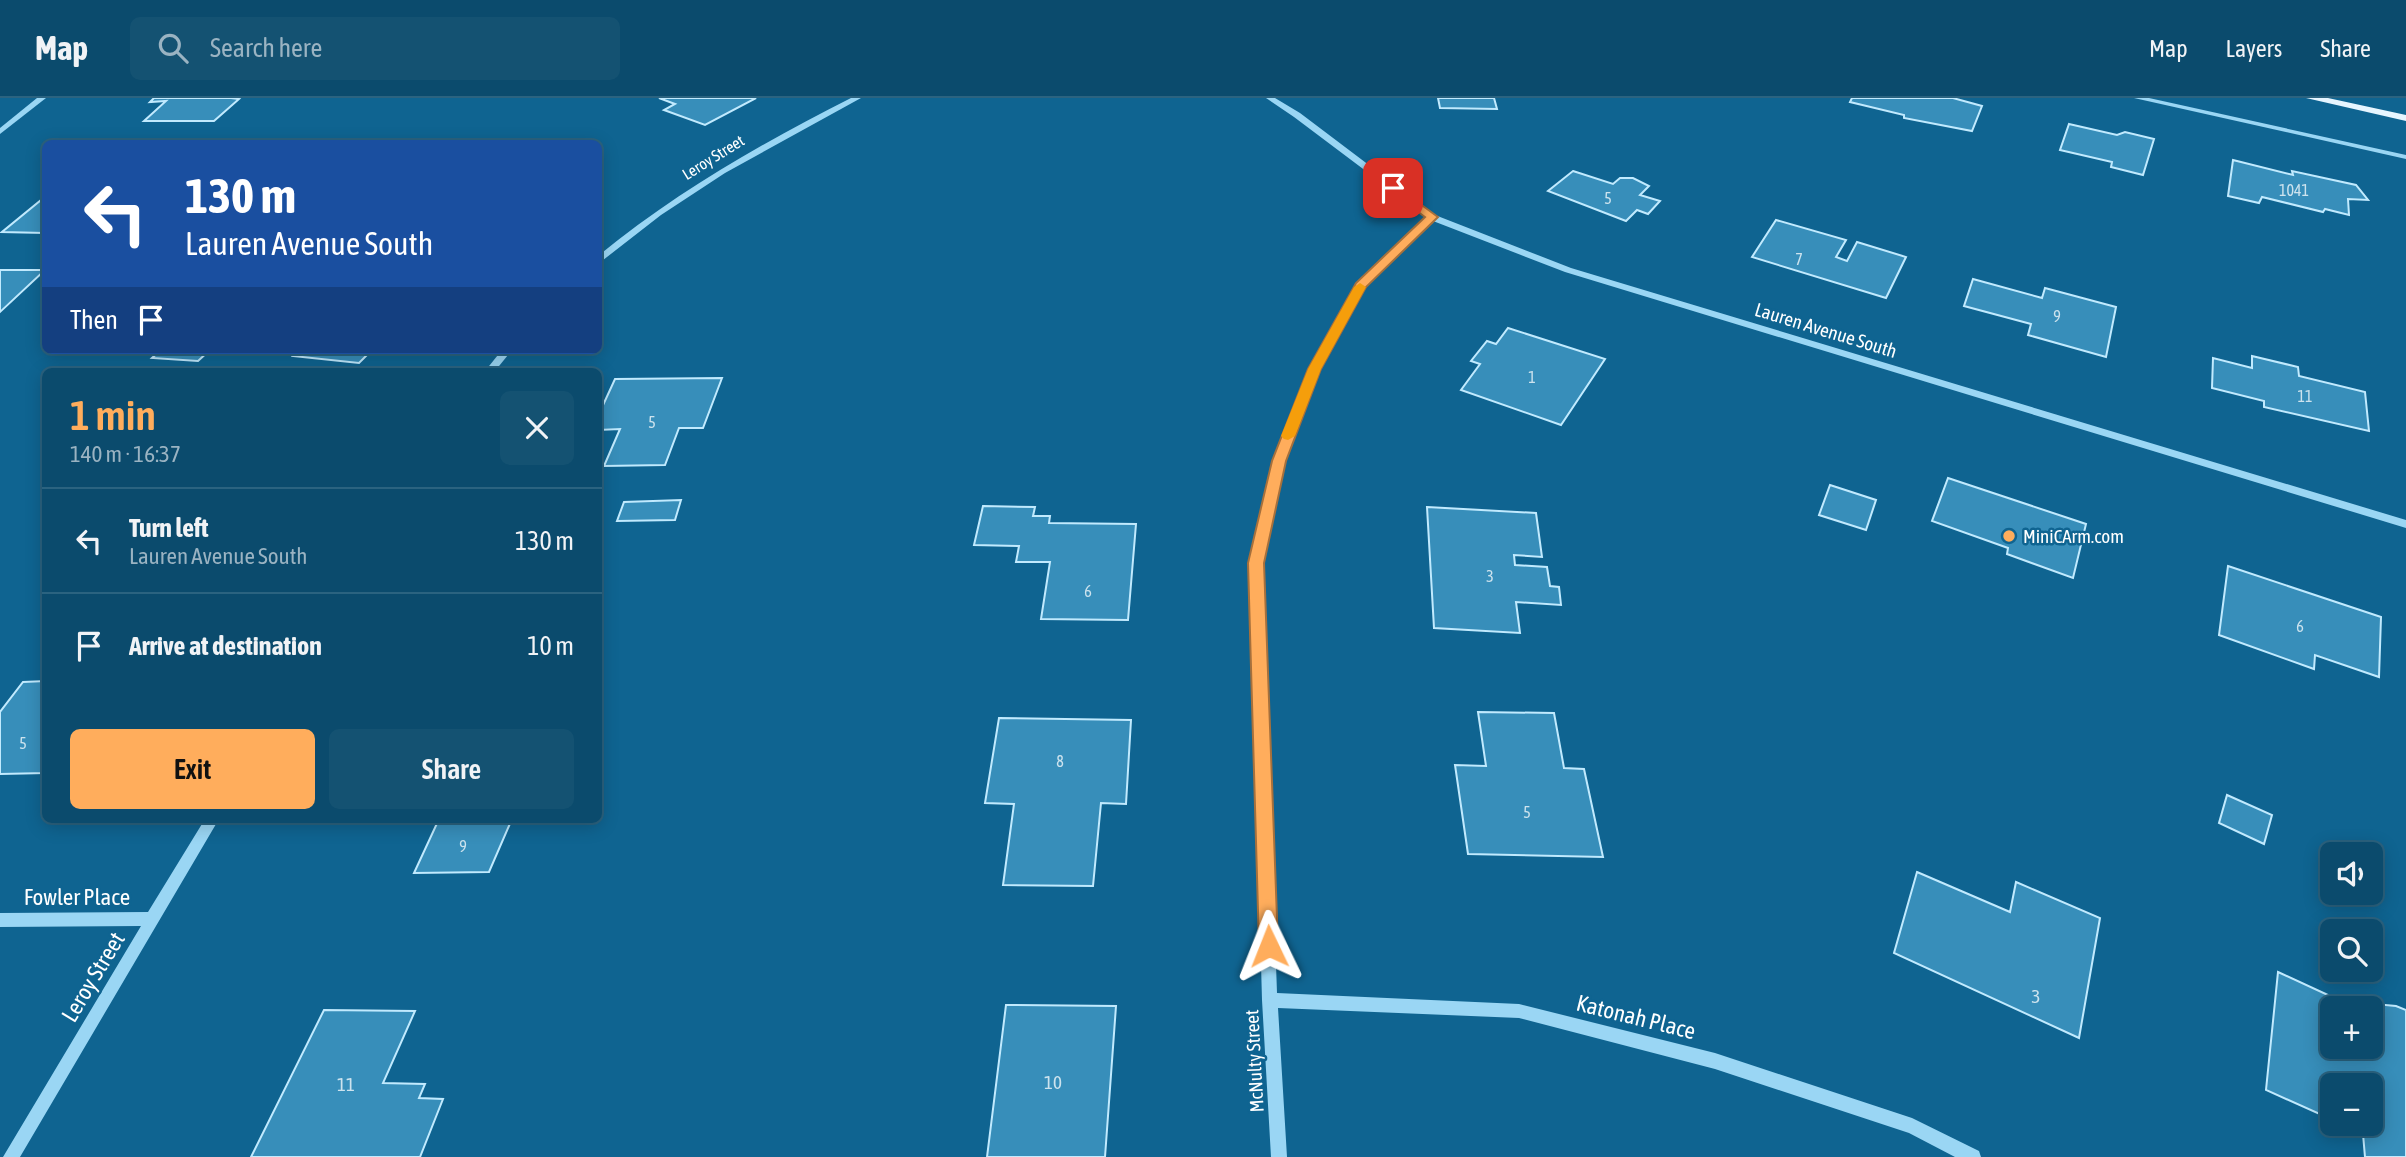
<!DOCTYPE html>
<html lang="en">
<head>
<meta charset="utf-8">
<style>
	body { margin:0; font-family:"Asap Condensed",sans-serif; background:#145272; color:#f1f3f6; height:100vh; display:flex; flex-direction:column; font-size:26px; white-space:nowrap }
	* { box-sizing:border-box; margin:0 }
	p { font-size:23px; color:#9ab3c2 }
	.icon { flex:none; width:38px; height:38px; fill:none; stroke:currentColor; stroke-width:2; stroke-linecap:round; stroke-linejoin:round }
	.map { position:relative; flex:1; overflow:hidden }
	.side { position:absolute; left:42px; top:270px; width:560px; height:455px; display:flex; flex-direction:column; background:#0b4b6d; border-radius:10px; box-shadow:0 4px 18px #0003,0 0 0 2px #2b6380 }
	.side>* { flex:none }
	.guide { position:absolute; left:42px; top:42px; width:560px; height:214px; border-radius:10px; box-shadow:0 4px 18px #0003,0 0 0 2px #2b6380; background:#1a4fa0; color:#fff; overflow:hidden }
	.controls { position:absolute; left:2320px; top:744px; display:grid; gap:14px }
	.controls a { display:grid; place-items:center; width:63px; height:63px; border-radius:10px; background:#0b4b6d; box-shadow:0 4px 18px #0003,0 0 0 2px #2b6380; font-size:35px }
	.pin { position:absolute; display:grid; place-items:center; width:60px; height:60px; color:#fff; margin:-30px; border-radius:14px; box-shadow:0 4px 10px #0006 }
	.me { position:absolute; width:77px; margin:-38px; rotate:358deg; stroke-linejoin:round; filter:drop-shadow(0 0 5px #0008) }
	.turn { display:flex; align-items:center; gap:24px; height:147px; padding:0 28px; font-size:32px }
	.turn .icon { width:91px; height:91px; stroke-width:2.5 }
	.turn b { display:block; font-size:49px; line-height:60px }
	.then { display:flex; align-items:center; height:66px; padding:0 28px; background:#0003; gap:14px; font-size:26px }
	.round { display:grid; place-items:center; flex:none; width:74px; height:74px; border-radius:10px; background:#145272 }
	.overview { display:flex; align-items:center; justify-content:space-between; height:119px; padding:0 28px }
	h1 { font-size:42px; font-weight:600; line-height:52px; color:#ffad5c }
	.cta { display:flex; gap:14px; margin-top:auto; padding:14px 28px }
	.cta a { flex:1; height:80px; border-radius:10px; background:#ffad5c; color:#111; font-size:28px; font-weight:600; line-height:80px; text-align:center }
	.cta a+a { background:#145272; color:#f1f3f6 }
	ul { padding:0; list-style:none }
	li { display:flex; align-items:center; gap:21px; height:105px; padding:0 28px; border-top:2px solid #2b6380 }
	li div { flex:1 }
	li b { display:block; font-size:26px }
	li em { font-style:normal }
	header { display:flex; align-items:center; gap:42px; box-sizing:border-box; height:98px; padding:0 35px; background:#0b4b6d; border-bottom:2px solid #2b6380 }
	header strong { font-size:33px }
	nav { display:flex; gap:38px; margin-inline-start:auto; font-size:24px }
	.search { width:490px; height:63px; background:#145272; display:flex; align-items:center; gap:18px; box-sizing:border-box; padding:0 24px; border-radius:10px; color:#9ab3c2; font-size:26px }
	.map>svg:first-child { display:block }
</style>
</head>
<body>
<header>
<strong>Map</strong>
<div class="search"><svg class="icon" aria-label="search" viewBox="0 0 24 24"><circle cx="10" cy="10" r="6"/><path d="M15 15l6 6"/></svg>Search here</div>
<nav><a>Map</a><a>Layers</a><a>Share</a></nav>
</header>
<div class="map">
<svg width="2406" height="1059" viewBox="0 0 2406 1059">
	<rect width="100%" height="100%" fill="#0f6491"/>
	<g fill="#378eba" stroke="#c1eafe" stroke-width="2">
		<polygon points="154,0 231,0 239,1 214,23 144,23 166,3 150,4"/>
		<polygon points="659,0 756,0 705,27 664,12 675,6"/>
		<polygon points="1438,0 1494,0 1497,11 1440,10"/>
		<polygon points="1852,0 1953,0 1982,8 1972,33 1904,20 1904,17 1850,4"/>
		<polygon points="2069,26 2117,37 2125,34 2154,41 2143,77 2111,69 2112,64 2060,52"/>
		<polygon points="2233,62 2293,77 2292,73 2356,87 2368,102 2348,101 2349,117 2325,111 2323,114 2262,99 2259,105 2228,98"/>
		<polygon points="1573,73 1613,86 1620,80 1633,80 1649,88 1640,97 1660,103 1648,116 1637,112 1626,123 1548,93"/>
		<polygon points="46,98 45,135 2,134"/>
		<polygon points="1776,122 1846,142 1836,159 1847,163 1857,144 1906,159 1886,200 1752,159"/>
		<polygon points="0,172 45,172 0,214"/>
		<polygon points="1973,181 2042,200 2045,190 2116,209 2106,259 2028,237 2031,226 1964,208"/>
		<polygon points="1508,230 1605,261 1561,327 1461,292 1480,266 1471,263 1487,243 1496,246"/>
		<polygon points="161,252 210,252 198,263 152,260"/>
		<polygon points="299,252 372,252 359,265 293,258"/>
		<polygon points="2252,258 2298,269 2299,278 2365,294 2369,333 2264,309 2264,303 2212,290 2213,260 2252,270"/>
		<polygon points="722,280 703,330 679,330 665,367 604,368 620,331 598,332 598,318 615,281"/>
		<polygon points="1948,380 2086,426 2073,480 2007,456 2008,450 1932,423"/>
		<polygon points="1830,387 1876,402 1866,432 1819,417"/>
		<polygon points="681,402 675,422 617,423 624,404"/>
		<polygon points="983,408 1035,409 1033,418 1050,418 1049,425 1136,426 1128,522 1041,521 1050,464 1016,464 1019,448 974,447"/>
		<polygon points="1427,409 1536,415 1542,459 1514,457 1515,467 1547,469 1550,488 1559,489 1561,507 1516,504 1520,535 1434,530"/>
		<polygon points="2228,468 2381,519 2379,579 2315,557 2314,571 2219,537"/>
		<polygon points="46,583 46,675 0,676 0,614 23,584"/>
		<polygon points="1478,614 1554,615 1564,670 1584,671 1603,759 1468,756 1455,667 1486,668"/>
		<polygon points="999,620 1131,622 1126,706 1101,705 1093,788 1003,787 1014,706 985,705"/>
		<polygon points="2227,697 2272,717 2264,746 2219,725"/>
		<polygon points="439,721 512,721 489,774 414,775"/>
		<polygon points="1917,774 2010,814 2016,784 2100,820 2079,940 1894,855"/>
		<polygon points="2278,874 2356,910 2333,910 2333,948 2371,948 2371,917 2373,918 2375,906 2396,908 2406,912 2406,1059 2365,1059 2363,1036 2341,1026 2371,1026 2371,987 2333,987 2333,1022 2266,992"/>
		<polygon points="1006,907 1116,908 1105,1059 987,1059"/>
		<polygon points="324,912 415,913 383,985 425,986 419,1000 443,1001 420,1059 251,1059"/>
	</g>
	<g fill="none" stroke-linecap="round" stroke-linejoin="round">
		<g fill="#9ad6f4" fill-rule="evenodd">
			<polygon points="37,0 46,0 0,36 0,30"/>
			<path d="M 851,0 L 861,0 L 725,75 L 661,117 L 598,166 L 598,158 C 676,94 762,45 851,0 Z"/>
			<polygon points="1266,0 1275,0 1300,15 1435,117 1571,170 2406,422 2406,430 1565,174 1433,123 1365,188 1319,271 1284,363 1262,465 1277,895 1519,906 1715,955 1912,1020 1979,1053 1981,1059 1955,1059 1909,1035 1715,971 1519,920 1278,910 1287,1059 1271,1059 1262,902 1250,465 1274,363 1309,271 1358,185 1427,119 1294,19"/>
			<polygon points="2134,0 2149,0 2406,57 2406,61"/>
			<polygon points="502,252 512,252 495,273 485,273"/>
			<polygon points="205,721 219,721 20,1059 3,1059 141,828 0,829 0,815 148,814"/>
		</g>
		<polygon fill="#e6f5ff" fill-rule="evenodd" points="2306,0 2328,0 2406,17 2406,23"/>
	</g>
	<polygon fill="#ffad5c" stroke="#a6703c" stroke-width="2" points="1393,86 1438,119 1366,189 1321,271 1286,363 1264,465 1278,848 1275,854 1269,856 1262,854 1259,848 1248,465 1272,363 1308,271 1356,185 1425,119 1389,92 1388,90"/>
	<polygon fill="#f59e0b" points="1360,185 1366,189 1321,271 1295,338 1288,342 1284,341 1281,338 1308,271 1354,189"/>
	<circle fill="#ffad5c" stroke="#0f6491" stroke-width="2.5" cx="2009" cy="438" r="7"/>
	<g text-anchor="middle" stroke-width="5" stroke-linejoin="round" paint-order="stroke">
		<g font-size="16" fill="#fff" stroke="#0f6491">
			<text transform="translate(713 59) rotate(-32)" y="6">Leroy Street</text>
		</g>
		<g font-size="16" fill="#cde3ee">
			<text x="2294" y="98">1041</text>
			<text x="1608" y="106">5</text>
			<text x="1799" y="167">7</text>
			<text x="2057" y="224">9</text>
			<text x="1532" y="285">1</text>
			<text x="2305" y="304">11</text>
			<text x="652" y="330">5</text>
			<text x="1490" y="484">3</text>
			<text x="1088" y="499">6</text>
			<text x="2300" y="534">6</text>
			<text x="23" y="651">5</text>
			<text x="1060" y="669">8</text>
			<text x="1527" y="720">5</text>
			<text x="463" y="754">9</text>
		</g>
		<g font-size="19" fill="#fff" stroke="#0f6491">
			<text transform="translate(1826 232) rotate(17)" y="7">Lauren Avenue South</text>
			<text transform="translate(1254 963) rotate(-93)" y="7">McNulty Street</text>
		</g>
		<g font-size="19" fill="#fff" stroke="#0f6491" text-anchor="start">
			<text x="2023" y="445">MiniCArm.com</text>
		</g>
		<g font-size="19" fill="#cde3ee">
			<text x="2036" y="905">3</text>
			<text x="1053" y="991">10</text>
			<text x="346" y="993">11</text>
		</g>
		<g font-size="23" fill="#fff" stroke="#0f6491">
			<text x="77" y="807">Fowler Place</text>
			<text transform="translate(93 879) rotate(-59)" y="8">Leroy Street</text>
			<text transform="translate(1636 919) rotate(14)" y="8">Katonah Place</text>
		</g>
	</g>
</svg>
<div class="controls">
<a><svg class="icon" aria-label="sound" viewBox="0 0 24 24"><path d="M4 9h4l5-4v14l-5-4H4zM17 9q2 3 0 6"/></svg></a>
<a><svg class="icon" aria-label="search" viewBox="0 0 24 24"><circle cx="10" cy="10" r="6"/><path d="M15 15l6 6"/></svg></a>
<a>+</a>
<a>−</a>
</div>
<div class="pin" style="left:1393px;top:90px;background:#d93025"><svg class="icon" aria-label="arrive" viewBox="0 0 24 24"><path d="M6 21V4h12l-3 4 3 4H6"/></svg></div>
<svg class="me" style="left:1269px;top:848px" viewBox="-20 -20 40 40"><path d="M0-17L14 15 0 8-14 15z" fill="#ffad5c" stroke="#fff" stroke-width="4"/></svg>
<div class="guide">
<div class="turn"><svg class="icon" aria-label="left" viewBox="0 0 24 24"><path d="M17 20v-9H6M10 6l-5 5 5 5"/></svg><div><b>130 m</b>Lauren Avenue South</div></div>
<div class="then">Then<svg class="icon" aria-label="arrive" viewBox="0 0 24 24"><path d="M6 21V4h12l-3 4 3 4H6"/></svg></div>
</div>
<section class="side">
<div class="overview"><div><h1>1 min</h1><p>140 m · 16:37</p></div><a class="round"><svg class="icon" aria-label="close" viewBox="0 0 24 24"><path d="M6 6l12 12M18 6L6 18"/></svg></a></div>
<ul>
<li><svg class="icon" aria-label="left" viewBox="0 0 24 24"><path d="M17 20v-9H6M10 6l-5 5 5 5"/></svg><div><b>Turn left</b><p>Lauren Avenue South</p></div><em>130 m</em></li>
<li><svg class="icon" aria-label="arrive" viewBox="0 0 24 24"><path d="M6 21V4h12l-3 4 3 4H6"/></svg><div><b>Arrive at destination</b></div><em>10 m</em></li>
</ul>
<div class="cta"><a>Exit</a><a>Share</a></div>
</section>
</div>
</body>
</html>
